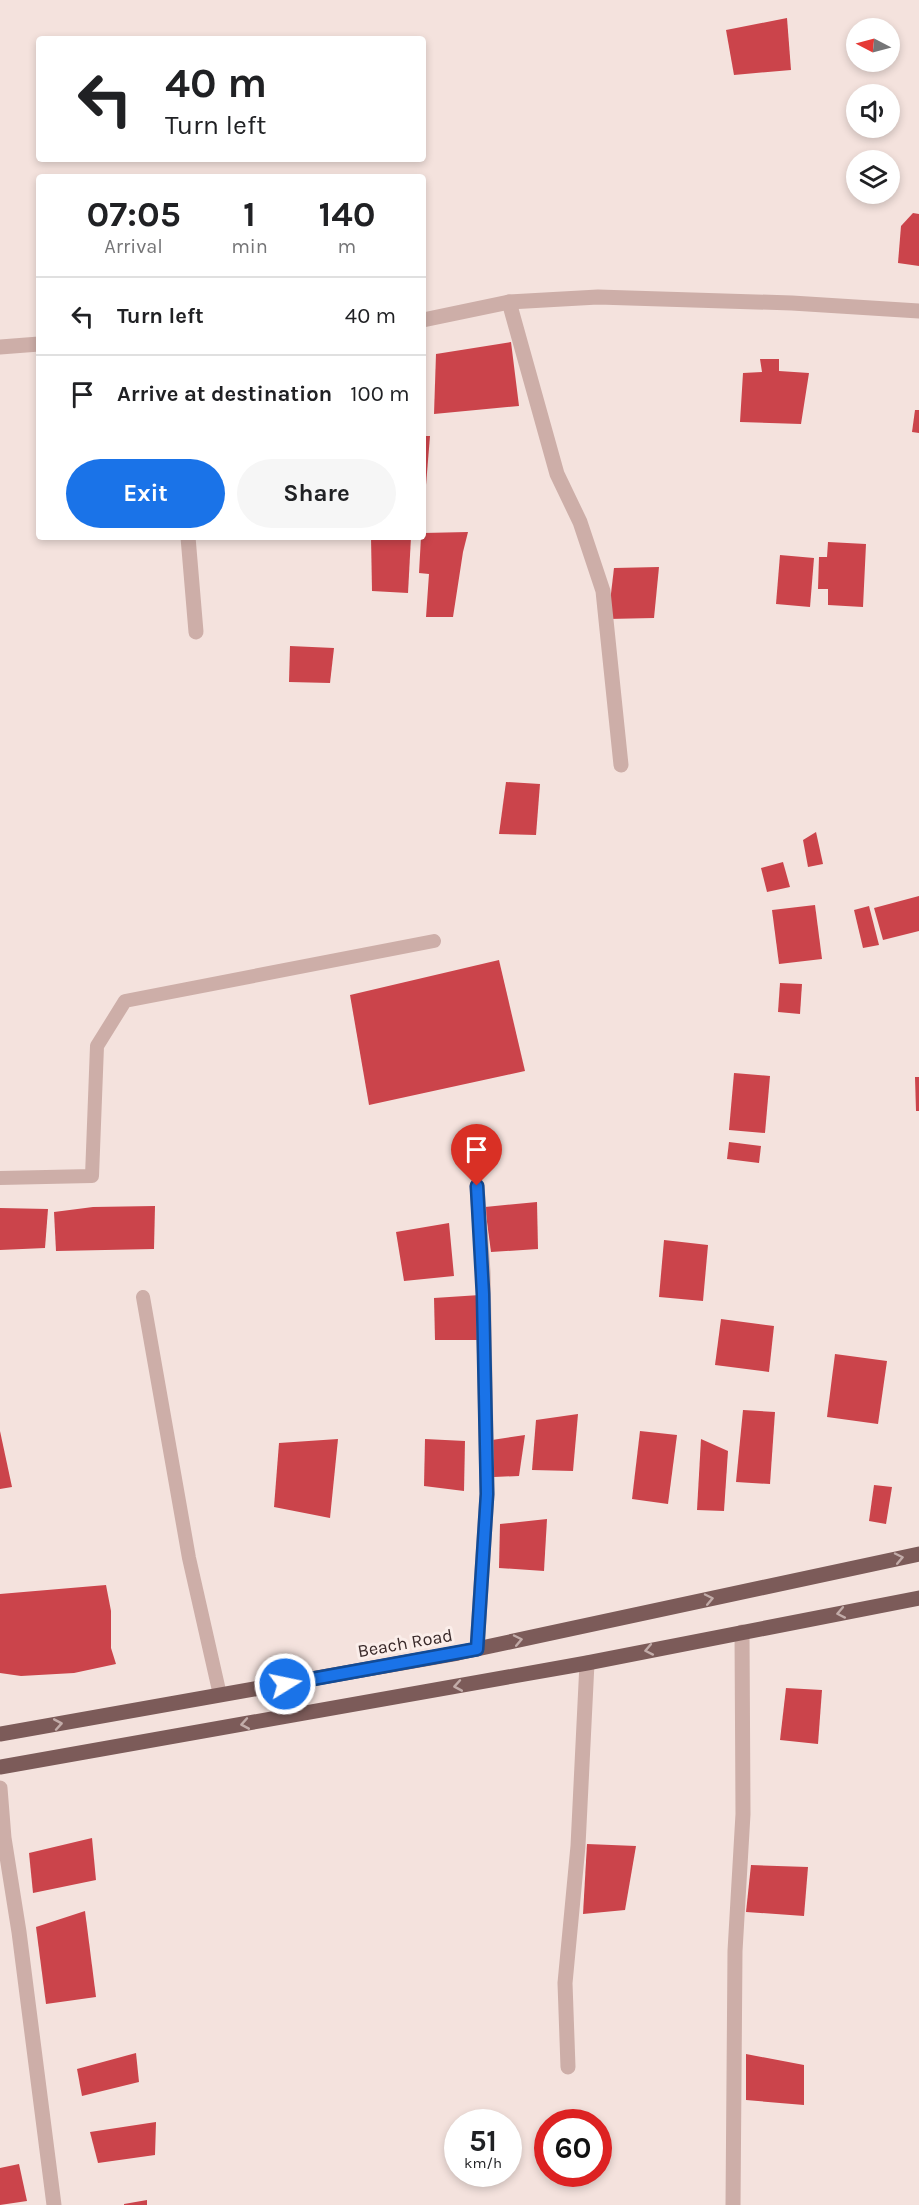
<!DOCTYPE html>
<html lang="en">
<head>
<meta charset="utf-8">
<style>
	body { margin:0; font-family:Karla,sans-serif; background:#f6f6f6; color:#202124; height:100vh; display:flex; flex-direction:column; font-size:22px; white-space:nowrap }
	* { box-sizing:border-box; margin:0 }
	p { font-size:20px; color:#757577 }
	.icon { flex:none; width:33px; height:33px; fill:none; stroke:currentColor; stroke-width:2; stroke-linecap:round; stroke-linejoin:round }
	.map { position:relative; flex:1; overflow:hidden }
	.panel { position:absolute; left:36px; top:174px; width:390px; height:366px; display:flex; flex-direction:column; background:#fff; border-radius:6px; box-shadow:0 3px 9px #0003 }
	.panel>* { flex:none }
	.hud { position:absolute; left:36px; top:36px; width:390px; height:126px; border-radius:6px; box-shadow:0 3px 9px #0003; background:#fff; color:#202124; overflow:hidden }
	.needle { width:39px; rotate:276deg }
	.controls { position:absolute; left:846px; top:18px; display:grid; gap:12px }
	.controls a { display:grid; place-items:center; width:54px; height:54px; border-radius:50%; background:#fff; box-shadow:0 3px 9px #0003; font-size:30px }
	.speed { position:absolute; left:444px; top:2109px; display:flex; gap:12px; font-size:30px; font-weight:700; text-align:center }
	.speed>* { display:grid; place-content:center; width:78px; height:78px; border-radius:50%; background:#fff; box-shadow:0 3px 9px #0003; line-height:1 }
	.speed small { font-size:15px; font-weight:400 }
	.speed .limit { border:9px solid #d22; background:#fff; color:#111 }
	.pin { position:absolute; display:grid; place-items:center; width:51px; height:51px; color:#fff; margin:-62px -26px; border-radius:50% 50% 50% 0; rotate:-45deg; box-shadow:0 0 6px #0007 }
	.pin .icon { rotate:45deg }
	.me { position:absolute; width:66px; margin:-33px; rotate:80deg; stroke-linejoin:round; filter:drop-shadow(0 0 4px #0008) }
	.turn { display:flex; align-items:center; gap:21px; height:126px; padding:0 30px; font-size:27px }
	.turn .icon { width:78px; height:78px; stroke-width:2.5 }
	.turn b { display:block; font-size:42px; line-height:51px }
	.eta { display:flex; justify-content:space-evenly; align-items:center; height:102px; text-align:center }
	.eta b { font-size:36px; font-weight:700; line-height:42px }
	.button { display:flex; gap:12px; margin-top:auto; padding:12px 30px }
	.button a { flex:1; height:69px; border-radius:36px; background:#1a73e8; color:#fff; font-size:24px; font-weight:700; line-height:69px; text-align:center }
	.button a+a { background:#f6f6f6; color:#202124 }
	ul { padding:0; list-style:none }
	li { display:flex; align-items:center; gap:18px; height:78px; padding:0 30px; border-top:2px solid #e0e0e0 }
	li div { flex:1 }
	li b { display:block; font-size:22px }
	li em { font-style:normal }
	.map>svg:first-child { display:block }
</style>
</head>
<body>
<div class="map">
<svg width="919" height="2205" viewBox="0 0 919 2205">
	<rect width="100%" height="100%" fill="#f4e2dd"/>
	<g fill="#cb444b">
		<polygon points="787,18 791,70 734,75 726,30"/>
		<polygon points="913,213 919,214 919,266 898,263 901,226"/>
		<polygon points="511,342 519,406 434,414 436,354"/>
		<polygon points="760,359 779,359 779,371 809,373 801,424 740,422 743,373 762,372"/>
		<polygon points="915,410 919,410 919,433 912,432"/>
		<polygon points="423,436 430,436 426,485 423,485"/>
		<polygon points="468,532 463,552 453,617 426,617 429,574 419,573 421,537 423,533"/>
		<polygon points="371,537 411,537 408,593 372,591"/>
		<polygon points="828,542 866,544 863,607 828,605 828,589 818,589 819,557 827,557"/>
		<polygon points="780,555 814,558 810,607 776,604"/>
		<polygon points="659,567 654,618 608,619 614,568"/>
		<polygon points="290,646 334,648 330,683 289,682"/>
		<polygon points="506,782 540,784 536,835 499,834"/>
		<polygon points="816,832 823,864 808,867 803,840"/>
		<polygon points="783,862 790,887 767,892 761,868"/>
		<polygon points="919,896 919,931 883,940 874,908"/>
		<polygon points="815,905 822,959 779,964 772,910"/>
		<polygon points="869,906 879,945 863,948 854,910"/>
		<polygon points="499,960 525,1071 369,1105 350,995"/>
		<polygon points="780,983 802,984 800,1014 778,1012"/>
		<polygon points="734,1073 770,1076 765,1133 729,1130"/>
		<polygon points="915,1077 919,1077 919,1111 916,1111"/>
		<polygon points="729,1142 761,1146 759,1163 727,1159"/>
		<polygon points="537,1202 538,1249 491,1252 485,1207"/>
		<polygon points="155,1206 154,1249 56,1251 54,1212 93,1207"/>
		<polygon points="0,1208 48,1209 45,1248 0,1250"/>
		<polygon points="449,1223 454,1276 404,1281 396,1232"/>
		<polygon points="664,1240 708,1245 703,1301 659,1297"/>
		<polygon points="480,1295 482,1340 435,1340 434,1298"/>
		<polygon points="721,1319 774,1326 769,1372 715,1365"/>
		<polygon points="835,1354 887,1361 878,1424 827,1417"/>
		<polygon points="743,1410 775,1412 770,1484 736,1482"/>
		<polygon points="578,1414 573,1471 532,1470 536,1420"/>
		<polygon points="0,1431 12,1487 0,1489"/>
		<polygon points="640,1431 677,1435 668,1504 632,1499"/>
		<polygon points="525,1435 519,1476 494,1477 492,1440"/>
		<polygon points="338,1439 330,1518 274,1507 279,1443"/>
		<polygon points="425,1439 465,1441 464,1491 424,1486"/>
		<polygon points="701,1439 728,1451 724,1511 697,1510"/>
		<polygon points="874,1485 892,1487 886,1524 869,1521"/>
		<polygon points="547,1519 544,1571 499,1568 500,1524"/>
		<polygon points="106,1585 111,1611 111,1648 116,1664 74,1673 21,1676 0,1673 0,1594"/>
		<polygon points="786,1688 822,1690 818,1744 780,1740"/>
		<polygon points="92,1838 96,1880 33,1893 29,1853"/>
		<polygon points="587,1844 636,1846 625,1910 583,1914"/>
		<polygon points="751,1865 808,1867 804,1916 746,1912"/>
		<polygon points="85,1911 96,1997 46,2004 36,1927"/>
		<polygon points="136,2053 139,2082 82,2096 77,2069"/>
		<polygon points="746,2054 804,2065 804,2105 746,2100"/>
		<polygon points="156,2122 155,2155 98,2163 90,2132"/>
		<polygon points="19,2164 27,2201 0,2205 0,2168"/>
		<polygon points="147,2200 147,2205 124,2205 124,2204"/>
	</g>
	<g fill="none" stroke-linecap="round" stroke-linejoin="round">
		<g stroke="#cdaea8" stroke-width="14">
			<polyline points="0,1178 92,1176 97,1046 125,1001 434,941"/>
			<polyline points="143,1297 189,1558 220,1695"/>
		</g>
		<g stroke="#cdaea8" stroke-width="15">
			<polyline points="509,302 557,474 580,522 603,591 621,765"/>
			<polyline points="423,320 509,302 598,297 792,303 919,311"/>
			<polyline points="0,347 39,344"/>
			<polyline points="188,537 196,632"/>
			<polyline points="477,1186 483,1272 487,1494 477,1649"/>
			<polyline points="0,1788 4,1838 19,1932 54,2205"/>
			<polyline points="568,2067 565,1983 578,1846 587,1663"/>
			<polyline points="733,2205 735,1951 743,1814 742,1632"/>
		</g>
		<g stroke="#7c5b59" stroke-width="15">
			<polyline points="0,1734 458,1653 919,1554"/>
			<polyline points="0,1767 587,1663 919,1598"/>
		</g>
	</g>
	<defs><path id="oneway-chevron" d="M-2-3.5L2.5 0L-2 3.5" fill="none" stroke-width="1.6" stroke-linecap="round" stroke-linejoin="round" transform="scale(1.5)"/></defs>
	<g stroke="#c2aca9">
		<use href="#oneway-chevron" transform="translate(899 1558) rotate(-12)"/>
		<use href="#oneway-chevron" transform="translate(709 1599) rotate(-12)"/>
		<use href="#oneway-chevron" transform="translate(841 1613) rotate(169)"/>
		<use href="#oneway-chevron" transform="translate(518 1640) rotate(-12)"/>
		<use href="#oneway-chevron" transform="translate(649 1650) rotate(169)"/>
		<use href="#oneway-chevron" transform="translate(458 1686) rotate(170)"/>
		<use href="#oneway-chevron" transform="translate(58 1724) rotate(-10)"/>
		<use href="#oneway-chevron" transform="translate(245 1724) rotate(170)"/>
	</g>
	<g fill="none" stroke-linecap="round" stroke-linejoin="round">
		<g stroke="#114b97" stroke-width="15">
			<polyline id="route" points="285,1684 477,1649 487,1494 483,1294 477,1186"/>
		</g>
		<use href="#route" stroke="#1a73e8" stroke-width="10"/>
	</g>
	<g text-anchor="middle" stroke-width="6" stroke-linejoin="round" paint-order="stroke">
		<g font-size="18" fill="#392929" stroke="#fbeeea">
			<text transform="translate(405 1643) rotate(-10)" y="6">Beach Road</text>
		</g>
	</g>
</svg>
<div class="controls">
<a><svg class="needle" viewBox="-14 -14 28 28"><path d="M0-13l5 13h-10z" fill="#e53935"/><path d="M0 13l5-13h-10z" fill="#757577"/></svg></a>
<a><svg class="icon" aria-label="sound" viewBox="0 0 24 24"><path d="M4 9h4l5-4v14l-5-4H4zM17 9q2 3 0 6"/></svg></a>
<a><svg class="icon" aria-label="layers" viewBox="0 0 24 24"><path d="M12 4l9 5-9 5-9-5zM3 14l9 5 9-5"/></svg></a>
</div>
<div class="speed"><div>51<small>km/h</small></div><div class="limit">60</div></div>
<div class="pin" style="left:477px;top:1186px;background:#d93025"><svg class="icon" aria-label="arrive" viewBox="0 0 24 24"><path d="M6 21V4h12l-3 4 3 4H6"/></svg></div>
<svg class="me" style="left:285px;top:1684px" viewBox="-20 -20 40 40"><circle r="17" fill="#1a73e8" stroke="#fff" stroke-width="3"/><path d="M0-11L8 9 0 5-8 9z" fill="#fff"/></svg>
<div class="hud">
<div class="turn"><svg class="icon" aria-label="left" viewBox="0 0 24 24"><path d="M17 20v-9H6M10 6l-5 5 5 5"/></svg><div><b>40 m</b>Turn left</div></div>
</div>
<section class="panel">
<div class="eta">
<div><b>07:05</b><p>Arrival</p></div>
<div><b>1</b><p>min</p></div>
<div><b>140</b><p>m</p></div>
</div>
<ul>
<li><svg class="icon" aria-label="left" viewBox="0 0 24 24"><path d="M17 20v-9H6M10 6l-5 5 5 5"/></svg><div><b>Turn left</b></div><em>40 m</em></li>
<li><svg class="icon" aria-label="arrive" viewBox="0 0 24 24"><path d="M6 21V4h12l-3 4 3 4H6"/></svg><div><b>Arrive at destination</b></div><em>100 m</em></li>
</ul>
<div class="button"><a>Exit</a><a>Share</a></div>
</section>
</div>
</body>
</html>
